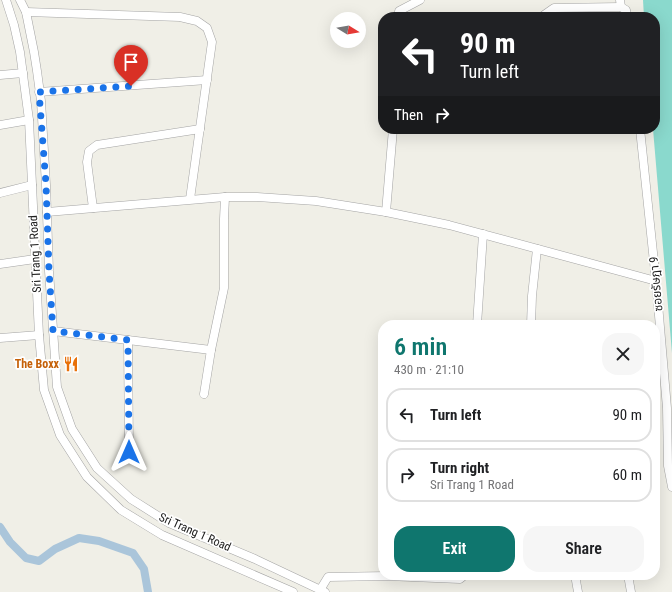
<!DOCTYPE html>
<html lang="en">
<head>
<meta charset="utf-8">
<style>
	body { margin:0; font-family:"Roboto Condensed","Noto Sans Thai",sans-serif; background:#f6f6f6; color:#202124; height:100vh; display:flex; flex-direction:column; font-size:15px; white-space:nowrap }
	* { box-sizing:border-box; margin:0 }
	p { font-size:13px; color:#757577 }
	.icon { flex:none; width:22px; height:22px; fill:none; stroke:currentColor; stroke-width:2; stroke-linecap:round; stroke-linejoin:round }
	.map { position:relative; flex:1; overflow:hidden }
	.sheet { position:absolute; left:378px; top:320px; width:282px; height:260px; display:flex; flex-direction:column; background:#fff; border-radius:16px; box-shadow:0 4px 16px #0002 }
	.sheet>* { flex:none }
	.banner { position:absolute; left:378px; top:12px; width:282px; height:122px; border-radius:16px; box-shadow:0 4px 16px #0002; background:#202124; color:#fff; overflow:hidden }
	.needle { width:26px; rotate:101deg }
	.buttons { position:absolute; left:330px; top:12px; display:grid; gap:8px }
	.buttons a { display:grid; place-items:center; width:36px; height:36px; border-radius:50%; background:#fff; box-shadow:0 4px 16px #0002; font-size:20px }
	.pin { position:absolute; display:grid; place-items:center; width:34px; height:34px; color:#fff; margin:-41px -17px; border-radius:50% 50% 50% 0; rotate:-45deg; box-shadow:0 0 4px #0007 }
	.pin .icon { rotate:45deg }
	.me { position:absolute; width:44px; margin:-22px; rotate:0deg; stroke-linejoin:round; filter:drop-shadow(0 0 3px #0008) }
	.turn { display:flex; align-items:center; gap:14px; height:84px; padding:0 16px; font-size:18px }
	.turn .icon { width:52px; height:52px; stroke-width:2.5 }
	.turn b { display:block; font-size:28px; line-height:34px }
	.then { display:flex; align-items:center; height:38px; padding:0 16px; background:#0003; gap:8px; font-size:15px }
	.round { display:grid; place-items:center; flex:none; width:42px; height:42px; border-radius:16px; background:#f6f6f6 }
	.summary { display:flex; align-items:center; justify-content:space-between; height:68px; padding:0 16px }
	h1 { font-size:24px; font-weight:600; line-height:30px; color:#0f766e }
	.action { display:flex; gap:8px; margin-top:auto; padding:8px 16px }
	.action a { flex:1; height:46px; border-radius:16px; background:#0f766e; color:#fff; font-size:16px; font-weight:600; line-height:46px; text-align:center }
	.action a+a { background:#f6f6f6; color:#202124 }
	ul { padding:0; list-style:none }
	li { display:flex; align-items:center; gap:12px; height:54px; margin:0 8px 6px; padding:0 8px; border:2px solid #e0e0e0; border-radius:16px }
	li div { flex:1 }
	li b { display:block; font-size:15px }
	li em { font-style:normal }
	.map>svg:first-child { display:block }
</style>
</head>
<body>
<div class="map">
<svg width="672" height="592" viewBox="0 0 672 592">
	<rect width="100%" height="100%" fill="#f0efe7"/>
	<polygon fill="#8ad9cd" points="643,0 672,0 672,353 653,129 655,129 655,17 644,17"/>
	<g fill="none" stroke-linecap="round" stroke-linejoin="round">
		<polyline stroke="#aac5da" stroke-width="8" points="0,527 10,542 26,558 39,561 55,549 79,538 99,541 133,553 144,569 148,592"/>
		<g stroke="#a4a4a4" stroke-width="9">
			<g id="minor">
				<polyline points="6,0 14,25 20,52 29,120 39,335 44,390 60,435 87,477 121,510 162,535 293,592"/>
				<polyline points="20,0 26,12 34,52 37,71 41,101 46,185 49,271 57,387 72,429 97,468 131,499 169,523 255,559 325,592"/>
				<polyline points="620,0 621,7 626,10 627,17"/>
				<polyline points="26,12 180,17 197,21 207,28 212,42 190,199"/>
				<polyline points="399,17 399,11 420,0"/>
				<polyline points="544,17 544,15 554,8 621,7"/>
				<polyline points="0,75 23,73"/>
				<polyline points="39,92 207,80"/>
				<polyline points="0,125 29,120"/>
				<polyline points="640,129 656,281 667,408 668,466 672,487"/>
				<polyline points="0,193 32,185"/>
				<polyline points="93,208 87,162 89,151 97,145 200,129"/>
				<polyline points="47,212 225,197 257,197 316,201 386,212 449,225 656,281"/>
				<polyline points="386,212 393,129"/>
				<polyline points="0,264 35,259"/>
				<polyline points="477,325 483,234"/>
				<polyline points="531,325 532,296 537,249"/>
				<polyline points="53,331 211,350"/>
				<polyline points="0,338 39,335"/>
				<polyline points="128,340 129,452"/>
				<polyline points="204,394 211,350 224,288 224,219 225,197"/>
				<polyline points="575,575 578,592"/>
				<polyline points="628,575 631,592"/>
				<polyline points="320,590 328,577 387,576 460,579 465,575"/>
			</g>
		</g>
		<use href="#minor" stroke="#fff" stroke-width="8"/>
	</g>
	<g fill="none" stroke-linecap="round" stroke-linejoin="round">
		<polyline stroke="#1a73e8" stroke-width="7" stroke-dasharray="0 12.6" points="129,452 128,340 53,331 49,271 46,184 39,92 131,86"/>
	</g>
	<defs>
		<g id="restaurant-bare" transform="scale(1.2)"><path d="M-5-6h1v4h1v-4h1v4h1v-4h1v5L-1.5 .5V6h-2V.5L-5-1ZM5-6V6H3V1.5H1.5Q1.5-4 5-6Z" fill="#e8710a" stroke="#fff" stroke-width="2.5" paint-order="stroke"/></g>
	</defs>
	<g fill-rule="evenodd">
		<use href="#restaurant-bare" x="71" y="364"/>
	</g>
	<g text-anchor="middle" stroke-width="3.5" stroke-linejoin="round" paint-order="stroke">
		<g font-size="12" fill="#202020" stroke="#fff">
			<text transform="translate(35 254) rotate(-93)" y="4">Sri Trang 1 Road</text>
			<text transform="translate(656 284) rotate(-95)" y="4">ซอยรัษฎา 9</text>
			<text transform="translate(195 532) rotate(24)" y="4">Sri Trang 1 Road</text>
		</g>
		<g font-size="12" font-weight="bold" fill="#c56008" stroke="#fff" text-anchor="end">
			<text x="59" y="368">The Boxx</text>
		</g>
	</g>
</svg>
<div class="buttons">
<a><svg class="needle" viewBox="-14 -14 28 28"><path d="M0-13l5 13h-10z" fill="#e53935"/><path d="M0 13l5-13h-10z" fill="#757577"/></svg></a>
</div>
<div class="pin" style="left:131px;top:86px;background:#d93025"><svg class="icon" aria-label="arrive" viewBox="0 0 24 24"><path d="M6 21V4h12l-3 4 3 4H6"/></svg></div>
<svg class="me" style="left:129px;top:452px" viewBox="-20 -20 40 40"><path d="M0-17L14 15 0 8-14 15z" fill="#1a73e8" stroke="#fff" stroke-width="4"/></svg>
<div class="banner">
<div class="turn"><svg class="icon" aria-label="left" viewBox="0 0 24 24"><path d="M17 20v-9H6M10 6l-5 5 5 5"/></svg><div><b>90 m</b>Turn left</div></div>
<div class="then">Then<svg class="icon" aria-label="right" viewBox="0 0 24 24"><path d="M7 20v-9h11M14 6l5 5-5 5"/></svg></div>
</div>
<section class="sheet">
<div class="summary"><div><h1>6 min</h1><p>430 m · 21:10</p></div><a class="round"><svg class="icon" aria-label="close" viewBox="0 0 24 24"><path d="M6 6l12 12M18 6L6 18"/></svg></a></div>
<ul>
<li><svg class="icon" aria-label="left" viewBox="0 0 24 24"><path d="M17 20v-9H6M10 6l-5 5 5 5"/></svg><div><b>Turn left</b></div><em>90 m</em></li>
<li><svg class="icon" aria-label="right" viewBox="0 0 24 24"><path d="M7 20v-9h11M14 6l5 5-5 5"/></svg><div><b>Turn right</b><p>Sri Trang 1 Road</p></div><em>60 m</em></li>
</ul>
<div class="action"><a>Exit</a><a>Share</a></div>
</section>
</div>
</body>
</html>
